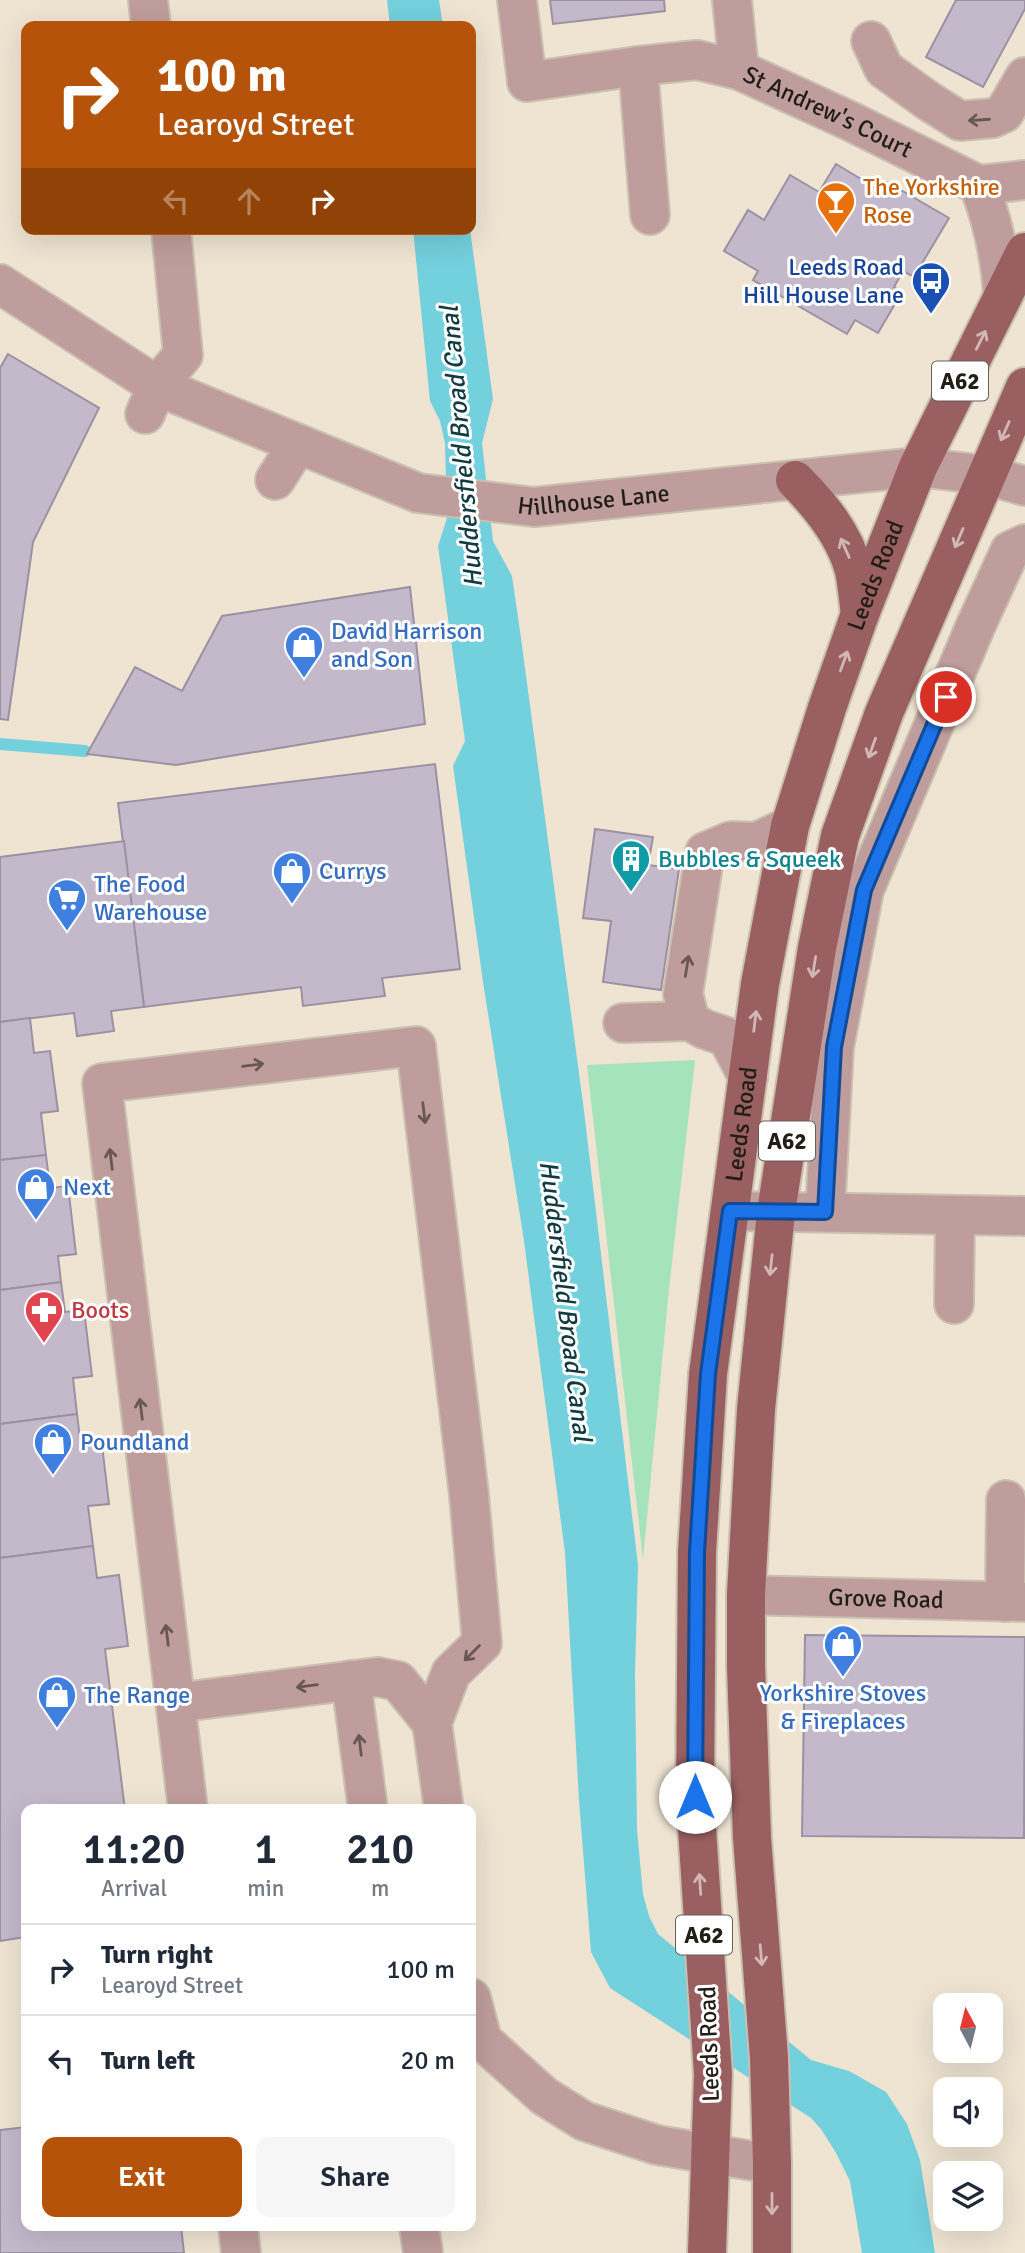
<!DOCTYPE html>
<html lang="en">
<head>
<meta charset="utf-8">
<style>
	body { margin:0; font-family:Signika,sans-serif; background:#f6f6f7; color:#1f2937; height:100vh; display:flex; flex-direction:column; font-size:26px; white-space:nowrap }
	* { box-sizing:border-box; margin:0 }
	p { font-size:23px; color:#747a83 }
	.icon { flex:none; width:38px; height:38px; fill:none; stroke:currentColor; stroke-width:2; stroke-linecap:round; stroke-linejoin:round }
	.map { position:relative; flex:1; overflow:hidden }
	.drawer { position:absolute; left:21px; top:1804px; width:455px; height:427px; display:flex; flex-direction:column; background:#fff; border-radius:14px; box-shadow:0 7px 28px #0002 }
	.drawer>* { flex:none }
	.hud { position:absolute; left:21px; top:21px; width:455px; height:214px; border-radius:14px; box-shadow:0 7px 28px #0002; background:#b45309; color:#fff; overflow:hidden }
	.needle { width:46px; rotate:353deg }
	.buttons { position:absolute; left:933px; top:1993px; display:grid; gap:14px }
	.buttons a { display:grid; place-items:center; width:70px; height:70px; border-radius:14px; background:#fff; box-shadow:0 7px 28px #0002; font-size:35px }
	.pin { position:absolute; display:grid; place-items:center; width:60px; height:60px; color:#fff; margin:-30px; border:4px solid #fff; border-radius:50%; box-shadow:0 2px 7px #0007 }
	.me { position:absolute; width:77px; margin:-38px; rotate:0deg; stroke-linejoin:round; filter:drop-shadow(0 0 5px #0008) }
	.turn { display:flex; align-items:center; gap:24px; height:147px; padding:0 21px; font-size:32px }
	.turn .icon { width:91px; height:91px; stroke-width:2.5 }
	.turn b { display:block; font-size:49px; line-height:60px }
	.lanes { display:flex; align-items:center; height:66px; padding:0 21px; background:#0003; justify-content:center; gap:35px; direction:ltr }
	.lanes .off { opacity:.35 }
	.eta { display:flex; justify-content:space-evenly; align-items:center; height:119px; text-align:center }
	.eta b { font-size:42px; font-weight:600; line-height:49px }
	.primary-button { display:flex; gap:14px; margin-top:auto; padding:14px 21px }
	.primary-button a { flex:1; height:80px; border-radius:14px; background:#b45309; color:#fff; font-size:28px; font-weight:600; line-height:80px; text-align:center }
	.primary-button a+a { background:#f6f6f7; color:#1f2937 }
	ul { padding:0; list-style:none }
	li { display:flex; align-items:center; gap:21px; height:91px; padding:0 21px; border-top:2px solid #e0e1e3 }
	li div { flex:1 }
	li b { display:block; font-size:26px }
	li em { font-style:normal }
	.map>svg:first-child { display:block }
</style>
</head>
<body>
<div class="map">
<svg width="1025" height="2253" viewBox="0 0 1025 2253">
	<rect width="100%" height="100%" fill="#efe4d2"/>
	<polygon fill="#a5e3bc" points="695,1060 669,1289 643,1560 587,1065"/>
	<g fill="#73d0dd">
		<polygon points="387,0 439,0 443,26 390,26"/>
		<polygon points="413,229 470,229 493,399 482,443 493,541 512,576 521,638 584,1111 638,1565 635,1673 637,1830 643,1894 649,1916 658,1934 811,2060 849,2071 886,2092 907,2124 920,2160 935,2253 862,2253 850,2181 836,2153 821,2129 811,2118 610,1988 591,1952 579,1800 565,1553 524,1241 483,982 453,766 465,741 438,546 447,518 445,443 440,421 430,401"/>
	</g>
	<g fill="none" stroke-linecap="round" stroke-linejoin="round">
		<polyline stroke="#73d0dd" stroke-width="12" points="0,744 85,751"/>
	</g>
	<g fill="#c3b9cb" stroke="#9b91a2" stroke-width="2">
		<polygon points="550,0 664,0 665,11 553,24"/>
		<polygon points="956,0 1025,0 1025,9 983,87 926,57"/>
		<polygon points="836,164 881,191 887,182 949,218 914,277 903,271 894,287 902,292 878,333 855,320 847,334 753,280 758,271 724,251 748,210 764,220 790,175 819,192"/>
		<polygon points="8,354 99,408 33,542 8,720 0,719 0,368"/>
		<polygon points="410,587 425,724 176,765 87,754 135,667 182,691 222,616"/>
		<polygon points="435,764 460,969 382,978 385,996 303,1006 301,987 144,1007 118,803"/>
		<polygon points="595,829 653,837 648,865 679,869 661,990 603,982 611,921 583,918"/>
		<polygon points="124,841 144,1007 111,1011 114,1031 77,1036 74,1013 0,1022 0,857"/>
		<polygon points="30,1018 34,1053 50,1051 58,1111 41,1113 46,1155 0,1160 0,1022"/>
		<polygon points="46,1155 50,1188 68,1186 76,1254 58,1256 61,1282 0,1290 0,1160"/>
		<polygon points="61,1282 65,1312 84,1310 92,1376 73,1378 77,1414 0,1424 0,1290"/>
		<polygon points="77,1414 81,1447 102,1445 109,1504 88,1506 93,1546 0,1558 0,1424"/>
		<polygon points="93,1546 97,1578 119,1575 128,1646 105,1649 125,1810 26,1810 26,1937 0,1941 0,1558"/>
		<polygon points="805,1635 1025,1637 1024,1838 802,1836"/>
		<polygon points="26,2127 26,2226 181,2226 184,2253 0,2253 0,2130"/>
	</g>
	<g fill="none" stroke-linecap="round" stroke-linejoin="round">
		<g stroke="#cac0b0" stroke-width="42">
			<g id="minor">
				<polyline points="148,0 151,26"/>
				<polyline points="517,0 527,82 638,66"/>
				<polyline points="732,0 739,70"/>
				<polyline points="871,41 884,69 927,100 960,121 993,118 1004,113 1025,77"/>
				<path d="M 979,185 C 993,222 1001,257 1003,296"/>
				<polyline points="979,185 1025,180"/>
				<path id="s1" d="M 650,215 L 638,66 L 697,60 L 739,70 L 852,122 L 979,185"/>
				<path id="s2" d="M 0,284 L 157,386 L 418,493 L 534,507 L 918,467 L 986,475 L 1025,486"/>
				<polyline points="145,414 157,386 183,355 171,229"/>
				<polyline points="275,480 298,444"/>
				<polyline points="623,1023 690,1021"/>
				<polyline points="748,1077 727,1037 704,1029 690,1021 683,994 705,852 731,841 757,842 790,826"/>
				<polyline points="730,1211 1025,1216"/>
				<polyline points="825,1212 834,1047 864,890 976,625 1010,551 1025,544"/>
				<polyline points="954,1304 955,1215"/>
				<path id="s3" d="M 746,1595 L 1025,1602"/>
				<polyline points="1005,1602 1006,1500"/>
				<polyline points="351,1680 368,1810"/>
				<polyline points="175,1703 378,1677 398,1681 432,1723"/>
				<polyline points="188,1810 102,1083 416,1046 469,1495 482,1643 451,1673 432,1723 444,1810"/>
				<polyline points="471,1998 482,2040 544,2096 584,2121 657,2145 772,2164"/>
				<polyline points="238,2226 241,2253"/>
				<polyline points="419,2226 423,2253"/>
			</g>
		</g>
		<g stroke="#cac0b0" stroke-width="42">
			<g id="major">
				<path d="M 795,480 C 820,505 845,535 854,571 C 857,585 858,600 860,614"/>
				<path id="s4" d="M 707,2253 L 713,2074 L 695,1797 L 697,1552 L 708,1374 L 760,984 L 790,826 L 827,708 L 860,614 L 918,467 L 1025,252"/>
				<polyline points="772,2253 772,2164 769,2057 752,1838 746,1666 746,1595 756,1409 776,1212 817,948 840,836 884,713 1025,387"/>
			</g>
		</g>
		<use href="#minor" stroke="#bf9d9c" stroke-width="38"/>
		<use href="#major" stroke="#9a5f60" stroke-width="38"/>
	</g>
	<defs><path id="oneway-shaft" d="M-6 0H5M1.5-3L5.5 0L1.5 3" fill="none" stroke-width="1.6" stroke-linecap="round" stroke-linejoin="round" transform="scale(1.75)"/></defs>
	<g stroke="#685753">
		<use href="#oneway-shaft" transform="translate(979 120) rotate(176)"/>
		<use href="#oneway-shaft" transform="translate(687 966) rotate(-81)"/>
		<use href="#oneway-shaft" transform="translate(253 1065) rotate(-7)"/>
		<use href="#oneway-shaft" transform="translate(424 1113) rotate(83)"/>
		<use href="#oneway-shaft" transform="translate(111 1159) rotate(-97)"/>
		<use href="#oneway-shaft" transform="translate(141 1409) rotate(-97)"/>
		<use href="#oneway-shaft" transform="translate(167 1635) rotate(-97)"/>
		<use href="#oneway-shaft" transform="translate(472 1653) rotate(135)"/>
		<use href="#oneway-shaft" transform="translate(307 1686) rotate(173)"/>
		<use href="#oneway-shaft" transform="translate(360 1745) rotate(-97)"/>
	</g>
	<g stroke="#d2b7b7">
		<use href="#oneway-shaft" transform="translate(981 340) rotate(-63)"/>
		<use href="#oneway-shaft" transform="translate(1005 431) rotate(114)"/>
		<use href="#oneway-shaft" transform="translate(959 538) rotate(113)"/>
		<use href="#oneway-shaft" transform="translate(845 548) rotate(-114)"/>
		<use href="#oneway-shaft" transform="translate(844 661) rotate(-70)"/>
		<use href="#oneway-shaft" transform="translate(872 748) rotate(110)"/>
		<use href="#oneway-shaft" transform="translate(814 967) rotate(99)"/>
		<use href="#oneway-shaft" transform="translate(755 1021) rotate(-83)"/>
		<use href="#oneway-shaft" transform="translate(771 1265) rotate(96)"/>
		<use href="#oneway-shaft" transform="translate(700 1884) rotate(-94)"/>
		<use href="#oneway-shaft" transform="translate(761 1955) rotate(85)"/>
		<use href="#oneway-shaft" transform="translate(772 2204) rotate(90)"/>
	</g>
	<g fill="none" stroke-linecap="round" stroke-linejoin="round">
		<g stroke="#114b97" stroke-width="18">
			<polyline id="route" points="695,1797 697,1552 708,1374 730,1211 825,1212 834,1047 864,890 946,697"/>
		</g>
		<use href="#route" stroke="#1a73e8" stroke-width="12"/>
	</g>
	<defs>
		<g id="bar-pin" transform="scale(2.0125)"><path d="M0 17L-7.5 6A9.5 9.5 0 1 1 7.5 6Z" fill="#e8710a" stroke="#fff"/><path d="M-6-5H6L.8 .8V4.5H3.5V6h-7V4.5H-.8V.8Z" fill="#fff"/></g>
		<g id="bus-pin" transform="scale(2.0125)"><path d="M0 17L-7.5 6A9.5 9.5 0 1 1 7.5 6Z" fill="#1a4fb4" stroke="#fff"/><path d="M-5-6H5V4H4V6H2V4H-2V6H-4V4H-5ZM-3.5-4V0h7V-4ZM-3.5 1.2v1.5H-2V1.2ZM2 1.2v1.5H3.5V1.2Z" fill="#fff"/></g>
		<g id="shop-pin" transform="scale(2.0125)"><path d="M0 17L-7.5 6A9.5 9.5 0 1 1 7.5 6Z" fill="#3f7fe0" stroke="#fff"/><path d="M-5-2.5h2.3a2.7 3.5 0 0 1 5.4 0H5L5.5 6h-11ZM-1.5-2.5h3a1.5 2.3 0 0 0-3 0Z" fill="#fff"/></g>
		<g id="building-pin" transform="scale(2.0125)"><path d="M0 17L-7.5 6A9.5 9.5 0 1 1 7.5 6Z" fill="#0f9aa8" stroke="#fff"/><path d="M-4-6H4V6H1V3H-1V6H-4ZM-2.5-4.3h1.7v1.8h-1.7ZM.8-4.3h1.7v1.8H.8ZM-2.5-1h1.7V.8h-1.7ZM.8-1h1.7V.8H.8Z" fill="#fff"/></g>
		<g id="supermarket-pin" transform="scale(2.0125)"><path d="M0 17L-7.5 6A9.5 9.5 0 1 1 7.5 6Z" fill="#3f7fe0" stroke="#fff"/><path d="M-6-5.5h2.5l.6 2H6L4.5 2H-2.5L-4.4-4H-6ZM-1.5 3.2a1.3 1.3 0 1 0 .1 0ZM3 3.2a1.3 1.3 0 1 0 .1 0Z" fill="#fff"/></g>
		<g id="pharmacy-pin" transform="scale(2.0125)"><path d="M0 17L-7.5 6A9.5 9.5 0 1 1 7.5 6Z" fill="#e0444e" stroke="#fff"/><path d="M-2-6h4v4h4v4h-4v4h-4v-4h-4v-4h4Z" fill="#fff"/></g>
	</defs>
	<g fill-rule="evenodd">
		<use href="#bar-pin" x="836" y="201"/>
		<use href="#bus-pin" x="931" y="281"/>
		<use href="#shop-pin" x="304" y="645"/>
		<use href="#building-pin" x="631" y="859"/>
		<use href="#shop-pin" x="292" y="871"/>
		<use href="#supermarket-pin" x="67" y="898"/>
		<use href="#shop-pin" x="36" y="1187"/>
		<use href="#pharmacy-pin" x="44" y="1310"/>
		<use href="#shop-pin" x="53" y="1442"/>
		<use href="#shop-pin" x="843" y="1644"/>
		<use href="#shop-pin" x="57" y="1695"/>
	</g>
	<g text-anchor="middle" stroke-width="6" stroke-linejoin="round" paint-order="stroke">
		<g fill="#fff" stroke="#64615d" stroke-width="2">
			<rect x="932" y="361.5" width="56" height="39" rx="5"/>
			<rect x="759" y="1121.5" width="56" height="39" rx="5"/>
			<rect x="676" y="1915.5" width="56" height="39" rx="5"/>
		</g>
		<g font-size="23" font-weight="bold" fill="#211d17">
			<text x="960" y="389">A62</text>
			<text x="787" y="1149">A62</text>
			<text x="704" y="1943">A62</text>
		</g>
		<g font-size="24" fill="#211d17" stroke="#fff">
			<text dy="8" stroke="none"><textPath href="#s1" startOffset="350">St Andrew's Court</textPath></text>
			<text dy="8" stroke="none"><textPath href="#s2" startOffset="646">Hillhouse Lane</textPath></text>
			<text dy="8" stroke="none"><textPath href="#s4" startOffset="1699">Leeds Road</textPath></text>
			<text dy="8" stroke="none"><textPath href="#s4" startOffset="1132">Leeds Road</textPath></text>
			<text dy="8" stroke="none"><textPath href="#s3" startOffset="140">Grove Road</textPath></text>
			<text transform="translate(709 2044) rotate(-92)" y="8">Leeds Road</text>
		</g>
		<g font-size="24" fill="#c56008" stroke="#fff" text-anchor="start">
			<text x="863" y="195">The Yorkshire<tspan x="863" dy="28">Rose</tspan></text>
		</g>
		<g font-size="24" fill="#164399" stroke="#fff" text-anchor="end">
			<text x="904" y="275">Leeds Road<tspan x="904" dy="28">Hill House Lane</tspan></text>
		</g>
		<g font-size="24" fill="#366cbe" stroke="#fff" text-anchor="start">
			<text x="331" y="639">David Harrison<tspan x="331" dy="28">and Son</tspan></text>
			<text x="319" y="879">Currys</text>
			<text x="94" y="892">The Food<tspan x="94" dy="28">Warehouse</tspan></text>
			<text x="63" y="1195">Next</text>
			<text x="80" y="1450">Poundland</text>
			<text x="843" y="1701" text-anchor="middle">Yorkshire Stoves<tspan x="843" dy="28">&amp; Fireplaces</tspan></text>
			<text x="84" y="1703">The Range</text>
		</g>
		<g font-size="24" fill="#0d838f" stroke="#fff" text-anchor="start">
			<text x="658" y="867">Bubbles &amp; Squeek</text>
		</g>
		<g font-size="24" fill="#be3a42" stroke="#fff" text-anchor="start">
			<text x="71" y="1318">Boots</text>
		</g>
		<g font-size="26" font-style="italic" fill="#0f3b41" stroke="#fff">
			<text transform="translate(461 447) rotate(-95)" y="9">Huddersfield Broad Canal</text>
			<text transform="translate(566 1301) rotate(83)" y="9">Huddersfield Broad Canal</text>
		</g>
	</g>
</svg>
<div class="buttons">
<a><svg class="needle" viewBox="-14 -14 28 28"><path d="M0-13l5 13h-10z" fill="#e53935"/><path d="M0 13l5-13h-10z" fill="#747a83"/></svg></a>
<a><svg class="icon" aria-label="sound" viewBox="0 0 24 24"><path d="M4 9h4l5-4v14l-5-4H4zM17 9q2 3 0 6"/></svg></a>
<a><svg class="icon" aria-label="layers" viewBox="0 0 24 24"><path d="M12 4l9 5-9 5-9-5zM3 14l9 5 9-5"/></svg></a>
</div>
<div class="pin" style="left:946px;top:697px;background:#d93025"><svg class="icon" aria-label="arrive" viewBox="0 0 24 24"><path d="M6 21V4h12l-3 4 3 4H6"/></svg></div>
<svg class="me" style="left:695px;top:1797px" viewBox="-20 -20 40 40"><circle r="19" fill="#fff"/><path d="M0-13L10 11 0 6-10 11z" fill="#1a73e8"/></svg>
<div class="hud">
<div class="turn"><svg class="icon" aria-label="right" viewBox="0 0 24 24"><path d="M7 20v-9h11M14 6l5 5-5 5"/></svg><div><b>100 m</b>Learoyd Street</div></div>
<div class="lanes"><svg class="icon off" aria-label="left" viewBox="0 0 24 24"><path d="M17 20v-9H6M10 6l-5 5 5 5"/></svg><svg class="icon off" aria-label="ahead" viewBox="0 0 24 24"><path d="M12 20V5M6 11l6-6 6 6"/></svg><svg class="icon" aria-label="right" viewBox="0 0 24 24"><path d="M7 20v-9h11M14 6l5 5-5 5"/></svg></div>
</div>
<section class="drawer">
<div class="eta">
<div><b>11:20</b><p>Arrival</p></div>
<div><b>1</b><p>min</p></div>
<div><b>210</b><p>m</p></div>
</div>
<ul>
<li><svg class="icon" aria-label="right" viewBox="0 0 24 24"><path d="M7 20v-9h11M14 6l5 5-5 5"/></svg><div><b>Turn right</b><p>Learoyd Street</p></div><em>100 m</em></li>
<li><svg class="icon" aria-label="left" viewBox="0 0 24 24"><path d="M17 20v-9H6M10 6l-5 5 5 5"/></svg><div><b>Turn left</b></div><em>20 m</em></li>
</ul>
<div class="primary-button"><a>Exit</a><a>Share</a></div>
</section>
</div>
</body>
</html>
